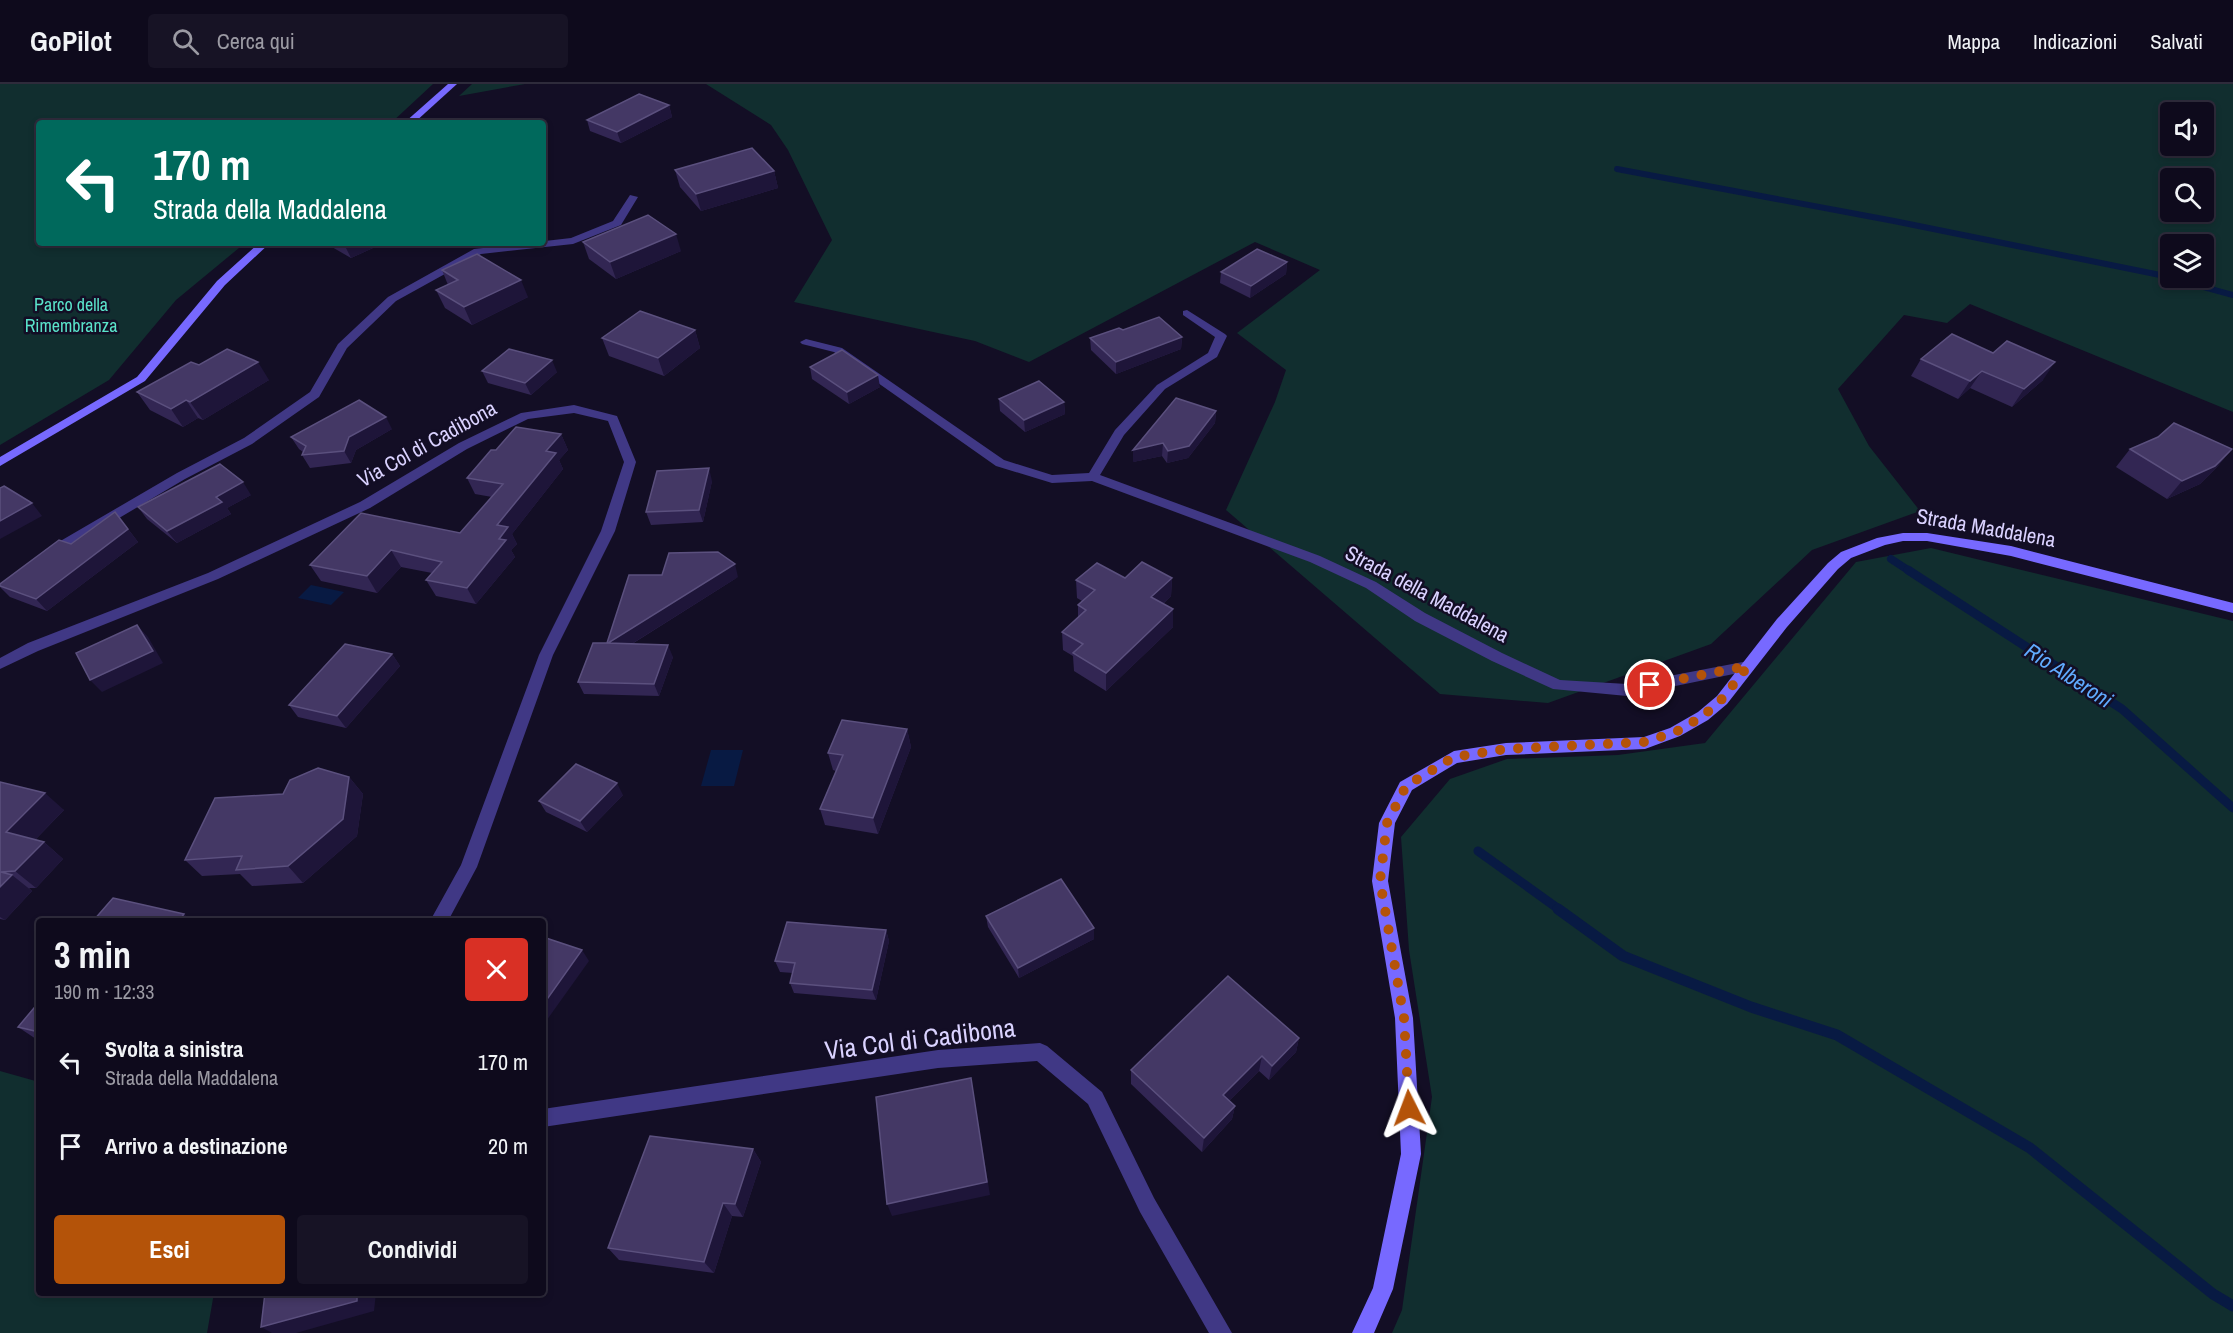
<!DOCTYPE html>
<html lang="it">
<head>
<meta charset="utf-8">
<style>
	body { margin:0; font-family:"Archivo Narrow",sans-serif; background:#171325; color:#f1f3f6; height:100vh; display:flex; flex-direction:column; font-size:22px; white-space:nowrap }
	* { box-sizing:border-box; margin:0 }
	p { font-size:20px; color:#9b9aa3 }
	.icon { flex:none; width:33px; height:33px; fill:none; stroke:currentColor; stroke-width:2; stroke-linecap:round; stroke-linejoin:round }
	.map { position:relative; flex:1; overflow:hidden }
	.details { position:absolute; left:36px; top:834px; width:510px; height:378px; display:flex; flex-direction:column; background:#0e0a1c; border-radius:6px; box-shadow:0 3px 9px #0003,0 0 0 2px #2e2b3b }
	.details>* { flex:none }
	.top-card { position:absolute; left:36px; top:36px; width:510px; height:126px; border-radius:6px; box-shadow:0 3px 9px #0003,0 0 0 2px #2e2b3b; background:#00695c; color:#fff; overflow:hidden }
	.fabs { position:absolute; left:2160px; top:18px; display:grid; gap:12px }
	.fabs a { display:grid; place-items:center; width:54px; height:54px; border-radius:6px; background:#0e0a1c; box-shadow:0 3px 9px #0003,0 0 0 2px #2e2b3b; font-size:30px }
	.pin { position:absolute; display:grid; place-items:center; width:51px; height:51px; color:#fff; margin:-26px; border:3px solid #fff; border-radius:50%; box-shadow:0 2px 6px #0007 }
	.me { position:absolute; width:66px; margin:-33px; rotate:357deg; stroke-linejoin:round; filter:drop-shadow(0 0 4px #0008) }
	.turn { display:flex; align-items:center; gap:21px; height:126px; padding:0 18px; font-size:27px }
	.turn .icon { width:78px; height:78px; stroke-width:2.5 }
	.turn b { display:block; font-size:42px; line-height:51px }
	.round { display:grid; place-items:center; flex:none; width:63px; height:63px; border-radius:6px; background:#171325 }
	.summary { display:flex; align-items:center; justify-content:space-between; height:102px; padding:0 18px }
	h1 { font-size:36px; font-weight:800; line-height:45px }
	.cta { display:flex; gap:12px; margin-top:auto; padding:12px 18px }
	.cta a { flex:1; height:69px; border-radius:6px; background:#b45309; color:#fff; font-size:24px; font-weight:800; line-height:69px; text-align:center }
	.cta a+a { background:#171325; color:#f1f3f6 }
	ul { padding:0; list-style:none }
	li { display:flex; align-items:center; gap:18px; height:84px; padding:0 18px }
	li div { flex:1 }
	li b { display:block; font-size:22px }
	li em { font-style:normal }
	header { display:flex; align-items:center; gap:36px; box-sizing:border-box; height:84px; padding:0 30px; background:#0e0a1c; border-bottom:2px solid #2e2b3b }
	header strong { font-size:28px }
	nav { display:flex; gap:33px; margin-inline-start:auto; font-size:21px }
	.search { width:420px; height:54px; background:#171325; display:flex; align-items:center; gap:15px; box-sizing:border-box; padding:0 21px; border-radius:6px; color:#9b9aa3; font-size:22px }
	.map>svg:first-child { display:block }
</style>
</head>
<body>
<header>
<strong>GoPilot</strong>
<div class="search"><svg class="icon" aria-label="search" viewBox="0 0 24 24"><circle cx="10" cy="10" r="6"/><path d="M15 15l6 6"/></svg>Cerca qui</div>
<nav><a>Mappa</a><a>Indicazioni</a><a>Salvati</a></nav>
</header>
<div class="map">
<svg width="2233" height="1249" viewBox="0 0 2233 1249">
	<rect width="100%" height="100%" fill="#130e25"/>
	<g fill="#112e2f" fill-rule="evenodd">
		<polygon points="0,0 433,0 391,39 39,39 39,159 245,159 176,216 109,296 0,361"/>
		<polygon points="472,0 525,0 459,12"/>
		<path d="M 706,0 L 2233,0 L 2233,328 L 1970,220 L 1947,239 L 1904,231 L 1838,305 L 1869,362 L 1920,427 L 1812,466 L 1711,560 L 1548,619 L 1440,610 L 1226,426 L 1275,318 L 1286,286 L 1237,249 L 1320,186 L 1255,158 L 1029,278 L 975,257 L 794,218 L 832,156 L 788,66 L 771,41 ZM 2170,28 L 2204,28 L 2204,62 L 2170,62 ZM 2170,94 L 2204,94 L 2204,128 L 2170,128 ZM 2170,160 L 2204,160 L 2204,194 L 2170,194 Z"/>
		<polygon points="1931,464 2233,537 2233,1249 1392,1249 1402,1226 1432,1013 1409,866 1401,753 1450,695 1507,675 1618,671 1705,659 1856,478"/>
		<polygon points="0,987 39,998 39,1209 214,1209 207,1249 0,1249"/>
	</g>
	<g fill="#081a43">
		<polygon points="311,501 344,508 331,521 298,514"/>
		<polygon points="711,666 743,666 734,702 701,702"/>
	</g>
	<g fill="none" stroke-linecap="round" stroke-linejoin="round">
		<g stroke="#081a43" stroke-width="6">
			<polyline points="1617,85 1894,137 2170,193"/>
			<polyline points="2171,194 2233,211"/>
		</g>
		<polyline stroke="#081a43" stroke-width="8" points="1891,475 1911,488"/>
		<g stroke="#081a43" stroke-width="9">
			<polyline points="1908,486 2122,625 2233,724"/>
			<polyline points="1478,767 1560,826"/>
		</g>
		<polyline stroke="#081a43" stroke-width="11" points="1558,825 1623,872 1751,923 1837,951 2030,1064 2213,1210 2233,1222"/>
		<g fill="#403885" fill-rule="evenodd">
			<polygon points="630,111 638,113 621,141 573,160 481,170 396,217 347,264 319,313 252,360 185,395 55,472 45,472 43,469 45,466 177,389 244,354 310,308 338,260 388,213 474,165 571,154 613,137"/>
			<polygon points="1187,226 1225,250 1227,252 1217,273 1165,305 1124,351 1100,391 1320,472 1376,498 1425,529 1502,569 1560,596 1627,600 1748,577 1753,578 1755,582 1753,586 1627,612 1553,605 1492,577 1415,537 1366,504 1310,478 1092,397 1052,399 996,382 834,268 802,260 800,258 806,255 842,264 1004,376 1052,391 1089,389 1115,346 1157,301 1208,269 1215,253 1183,231 1183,227"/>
			<polygon points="574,321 617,332 636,378 615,447 553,571 477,783 448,837 430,837 461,781 539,571 601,447 624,378 608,337 574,329 528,335 467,365 370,424 218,495 38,567 0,585 0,574 28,559 208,489 360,418 459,359 521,329"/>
			<polygon points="1040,959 1047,962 1102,1008 1154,1114 1232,1249 1209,1249 1140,1128 1088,1020 1037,977 938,984 543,1043 543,1025 938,966"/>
		</g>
		<g fill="#7769ff" fill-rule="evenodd">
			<polygon points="448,0 457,0 414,39 404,39"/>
			<polygon points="259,159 270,159 225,201 145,297 0,382 0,373 137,293 217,197"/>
			<polygon points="1903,449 1927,449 2011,462 2233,519 2233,529 2011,472 1927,457 1903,457 1885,461 1851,474 1838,485 1787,543 1727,620 1708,636 1680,652 1645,665 1506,671 1457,679 1412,706 1395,739 1388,797 1413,934 1421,1070 1393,1205 1374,1249 1352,1249 1373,1204 1401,1070 1395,934 1372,797 1379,739 1400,698 1454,667 1506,659 1644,653 1670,644 1698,628 1717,612 1777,535 1828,479 1841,468 1877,454"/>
		</g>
	</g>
	<g fill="#322653">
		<polygon points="669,21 672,33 621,59 590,47 587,36"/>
		<polygon points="675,86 774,87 778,104 701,127 680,103"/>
		<polygon points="583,158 681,167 616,195 589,175"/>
		<polygon points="325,159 384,159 351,174"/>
		<polygon points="1287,178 1286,190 1250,214 1220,199 1221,188"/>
		<polygon points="442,186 528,213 472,241 445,224 436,206 448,201"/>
		<polygon points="695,246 700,264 664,292 609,272 602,254"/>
		<polygon points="1123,246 1182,253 1181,265 1116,290 1091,266 1090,254"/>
		<polygon points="1921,275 2043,296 2012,323 1970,304 1958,315 1911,292"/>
		<polygon points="199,281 269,296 203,336 198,334 183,343 150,326 137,308"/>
		<polygon points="810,283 880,303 849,320 812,295"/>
		<polygon points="482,287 557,288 531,311 488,299"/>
		<polygon points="999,315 1064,318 1065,330 1025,348 1000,327"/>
		<polygon points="1216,327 1215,339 1188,374 1167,379 1162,372 1133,378"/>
		<polygon points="392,345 356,366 351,379 310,384 302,371 303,368 299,365 291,353"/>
		<polygon points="561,350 568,366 559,376 563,385 512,450 517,460 511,466 515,473 476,520 436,512 426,496 432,489 401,483 377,509 321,497 310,481 460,449 492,413 475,410 467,394 496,366"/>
		<polygon points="2130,365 2232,365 2217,383 2200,400 2167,415 2116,383"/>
		<polygon points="712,397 703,438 651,441 646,428"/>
		<polygon points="251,411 227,424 231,430 177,459 147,435 138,423"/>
		<polygon points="115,428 138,458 47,527 10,513 0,503 0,500 71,460"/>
		<polygon points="738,493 632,560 673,573 659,612 584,610 578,598 607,559"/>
		<polygon points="1125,494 1172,494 1171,512 1163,520 1173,543 1106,607 1074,587 1073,572 1063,566 1062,548 1078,534 1078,521 1082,517 1077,514 1076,496"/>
		<polygon points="392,570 400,582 346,644 298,633 289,621"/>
		<polygon points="907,645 911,663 878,750 825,741 820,725 836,687 833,686 828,669"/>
		<polygon points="349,693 363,710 357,752 303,799 252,802 240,790 202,792 185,776 283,710"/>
		<polygon points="0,698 64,726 35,756 44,758 63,775 36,804 29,804 32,807 5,836 0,835"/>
		<polygon points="623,711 587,748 546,728 539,717"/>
		<polygon points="986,832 1094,844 1094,855 1019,894 988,843"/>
		<polygon points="886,846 889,857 876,916 794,909 790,899 793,889 780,888 775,877"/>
		<polygon points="39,918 39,957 18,943"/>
		<polygon points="1299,954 1296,968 1269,996 1259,987 1229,1017 1235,1022 1232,1035 1202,1068 1131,1000 1131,986"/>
		<polygon points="753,1065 761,1078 743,1133 732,1132 714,1189 619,1176 608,1164"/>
	</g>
	<g fill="#1e1539">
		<polygon points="669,21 672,33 621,59 617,48"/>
		<polygon points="774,87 778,104 701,127 696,110"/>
		<polygon points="676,150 681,167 616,195 610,178"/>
		<polygon points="352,159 384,159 351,174 345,162"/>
		<polygon points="1287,178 1286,190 1250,214 1251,202"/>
		<polygon points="521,196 528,213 472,241 464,223"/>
		<polygon points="695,246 700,264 664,292 658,274"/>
		<polygon points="1182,253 1181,265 1116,290 1116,278"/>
		<polygon points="552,276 557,288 531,311 525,299"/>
		<polygon points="258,278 269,296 203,336 190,318"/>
		<polygon points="2055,278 2043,296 2012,323 2024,305"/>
		<polygon points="1982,287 1970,304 1958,315 1970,297"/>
		<polygon points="878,291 880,303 849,320 847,308"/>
		<polygon points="186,316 198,334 183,343 171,325"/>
		<polygon points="1064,318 1065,330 1025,348 1024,336"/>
		<polygon points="1216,327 1215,339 1188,374 1167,379 1168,367"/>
		<polygon points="386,333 392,345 356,366 351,379 344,367 349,353"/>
		<polygon points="561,350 568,366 559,376 563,385 512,450 517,460 511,466 515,473 476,520 467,504 499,455 497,441 546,367"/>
		<polygon points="1163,359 1162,372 1133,378 1133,366"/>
		<polygon points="2232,365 2217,383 2200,400 2167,415 2182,397"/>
		<polygon points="709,384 712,397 703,438 699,426"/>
		<polygon points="243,398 251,411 227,424 231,430 177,459 167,447 216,413"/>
		<polygon points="32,419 42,432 0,455 0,437"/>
		<polygon points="115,428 138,458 47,527 36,515"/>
		<polygon points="391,466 401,483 377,509 367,492"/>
		<polygon points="735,480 738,493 614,571 608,559"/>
		<polygon points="1172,494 1171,512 1150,531 1151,513"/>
		<polygon points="1173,525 1173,543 1106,607 1106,589"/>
		<polygon points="137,541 148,553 163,579 102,608 90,596"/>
		<polygon points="668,561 673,573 659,612 654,600"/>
		<polygon points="392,570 400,582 346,644 337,632"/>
		<polygon points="907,645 911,663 878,750 873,734"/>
		<polygon points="349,693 363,710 357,752 303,799 288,782"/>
		<polygon points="617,699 623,711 587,748 580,737"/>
		<polygon points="45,709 64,726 26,765 6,748"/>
		<polygon points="44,758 63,775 36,804 15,787"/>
		<polygon points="12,791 32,807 5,836 0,833 0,803"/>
		<polygon points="184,830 192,837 179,837"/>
		<polygon points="1094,844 1094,855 1019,894 1018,884"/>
		<polygon points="886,846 889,857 876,916 872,906"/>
		<polygon points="582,866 589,877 544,940 543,939 543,921"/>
		<polygon points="1299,954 1296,968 1269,996 1272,982"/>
		<polygon points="1262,972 1259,987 1221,1025 1223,1011"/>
		<polygon points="971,994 990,1111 892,1132 887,1120"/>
		<polygon points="1235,1022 1232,1035 1202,1068 1204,1054"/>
		<polygon points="753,1065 761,1078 743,1133 735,1120"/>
		<polygon points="723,1119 732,1132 714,1189 704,1178"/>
		<polygon points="357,1209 376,1209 374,1227 296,1249 272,1249 261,1243"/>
	</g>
	<g fill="#443865" stroke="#5b507e" stroke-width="1.5">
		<polygon points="639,10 669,21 617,48 587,36"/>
		<polygon points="752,64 774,87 696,110 675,86"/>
		<polygon points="648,131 676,150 610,178 583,158"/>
		<polygon points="340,159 352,159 345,162"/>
		<polygon points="1257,165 1287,178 1251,202 1221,188"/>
		<polygon points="477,170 521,196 464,223 436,206 458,196 442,186"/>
		<polygon points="640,227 695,246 658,274 602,254"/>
		<polygon points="1159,233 1182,253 1116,278 1090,254 1119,244 1123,246"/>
		<polygon points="1952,250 1993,269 2007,257 2055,278 2024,305 1982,287 1970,297 1921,275"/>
		<polygon points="227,265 258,278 190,318 186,316 171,325 137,308 191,278 199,281"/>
		<polygon points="509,265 552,276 525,299 482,287"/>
		<polygon points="842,266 878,291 847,308 810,283"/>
		<polygon points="1039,297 1064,318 1024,336 999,315"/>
		<polygon points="1176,314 1216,327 1189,362 1168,367 1163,359 1133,366"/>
		<polygon points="359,316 386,333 349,353 344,367 302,371 306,362 291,353"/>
		<polygon points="2174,339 2232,365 2215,382 2182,397 2130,365 2158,353"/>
		<polygon points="516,343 561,350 546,367 556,369 497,441 508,443 499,455 506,456 467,504 426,496 442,478 391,466 367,492 310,481 361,429 460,449 503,400 467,394 491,366 496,366"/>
		<polygon points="220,380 243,398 216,413 222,418 167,447 138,423"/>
		<polygon points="709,384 699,426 646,428 657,387"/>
		<polygon points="4,402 32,419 0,437 0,404"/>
		<polygon points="115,428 128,445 36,515 0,502 0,500 59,456 71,460"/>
		<polygon points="718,468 735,480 608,559 668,561 654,600 578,598 593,559 607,559 629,491 662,491 669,469"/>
		<polygon points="1142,478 1172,494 1151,513 1173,525 1106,589 1073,569 1083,560 1062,548 1086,526 1078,521 1095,506 1076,496 1097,479 1125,494"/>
		<polygon points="137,541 153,567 90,596 76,569"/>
		<polygon points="345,560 392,570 337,632 289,621"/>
		<polygon points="842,636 907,645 873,734 820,725 843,671 828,669"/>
		<polygon points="576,680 617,699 580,737 539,717"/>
		<polygon points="318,684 349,693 343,735 288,782 236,786 242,772 185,776 215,714 283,710 290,696"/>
		<polygon points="0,698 45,709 6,748 44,758 15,787 1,788 12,791 0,803"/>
		<polygon points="1061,795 1094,844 1018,884 986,832"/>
		<polygon points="113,814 184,830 179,837 93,837"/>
		<polygon points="787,838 886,846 872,906 790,899 795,879 775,877"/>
		<polygon points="543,853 582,866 543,921"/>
		<polygon points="1228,892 1299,954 1272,982 1262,972 1223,1011 1235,1022 1204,1054 1131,986"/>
		<polygon points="39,918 39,948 18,943"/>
		<polygon points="971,994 987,1098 887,1120 876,1013"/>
		<polygon points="650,1052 753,1065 735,1120 723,1119 704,1178 608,1164"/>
		<polygon points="265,1209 357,1209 357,1217 261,1243"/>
	</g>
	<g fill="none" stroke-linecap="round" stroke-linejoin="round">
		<polyline stroke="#b45309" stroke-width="10" stroke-dasharray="0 18" points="1409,1024 1404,934 1380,797 1387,739 1406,702 1454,673 1506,665 1645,658 1676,648 1703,632 1722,615 1748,582 1650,601"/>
	</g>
	<g text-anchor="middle" stroke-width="5" stroke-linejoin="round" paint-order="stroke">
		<g font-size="18" fill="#5ae3ca" stroke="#130e25">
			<text x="71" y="227">Parco della<tspan x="71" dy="21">Rimembranza</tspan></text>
		</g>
		<g font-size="21" fill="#dad2ff" stroke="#130e25">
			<text transform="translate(427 360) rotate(-29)" y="7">Via Col di Cadibona</text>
			<text transform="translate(1986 444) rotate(10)" y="7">Strada Maddalena</text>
			<text transform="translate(1427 510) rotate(28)" y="7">Strada della Maddalena</text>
		</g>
		<g font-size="22" font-style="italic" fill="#60abff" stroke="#130e25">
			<text transform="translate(2069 591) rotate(33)" y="8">Rio Alberoni</text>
		</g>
		<g font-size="26" fill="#dad2ff" stroke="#130e25">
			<text transform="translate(920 955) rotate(-7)" y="9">Via Col di Cadibona</text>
		</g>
	</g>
</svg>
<div class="fabs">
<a><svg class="icon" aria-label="sound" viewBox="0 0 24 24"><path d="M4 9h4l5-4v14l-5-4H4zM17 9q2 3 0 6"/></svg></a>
<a><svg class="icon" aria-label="search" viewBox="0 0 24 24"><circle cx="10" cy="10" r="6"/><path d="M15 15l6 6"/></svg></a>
<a><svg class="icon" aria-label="layers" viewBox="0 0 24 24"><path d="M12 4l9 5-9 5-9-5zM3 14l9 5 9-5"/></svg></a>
</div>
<div class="pin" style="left:1650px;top:601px;background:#d93025"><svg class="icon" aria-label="arrive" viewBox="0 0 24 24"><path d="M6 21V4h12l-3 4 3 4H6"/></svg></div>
<svg class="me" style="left:1409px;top:1024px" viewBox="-20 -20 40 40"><path d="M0-17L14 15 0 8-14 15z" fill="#b45309" stroke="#fff" stroke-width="4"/></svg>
<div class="top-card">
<div class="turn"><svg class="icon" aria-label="left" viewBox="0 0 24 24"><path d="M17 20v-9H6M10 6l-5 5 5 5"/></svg><div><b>170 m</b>Strada della Maddalena</div></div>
</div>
<section class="details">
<div class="summary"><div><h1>3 min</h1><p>190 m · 12:33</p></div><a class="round" style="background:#d93025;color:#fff"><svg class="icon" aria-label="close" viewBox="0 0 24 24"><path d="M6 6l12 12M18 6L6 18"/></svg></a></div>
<ul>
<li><svg class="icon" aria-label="left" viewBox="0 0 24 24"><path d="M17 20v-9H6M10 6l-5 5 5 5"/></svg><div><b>Svolta a sinistra</b><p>Strada della Maddalena</p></div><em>170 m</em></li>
<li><svg class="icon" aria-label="arrive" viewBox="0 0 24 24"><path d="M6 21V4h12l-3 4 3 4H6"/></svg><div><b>Arrivo a destinazione</b></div><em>20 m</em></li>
</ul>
<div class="cta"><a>Esci</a><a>Condividi</a></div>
</section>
</div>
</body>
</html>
